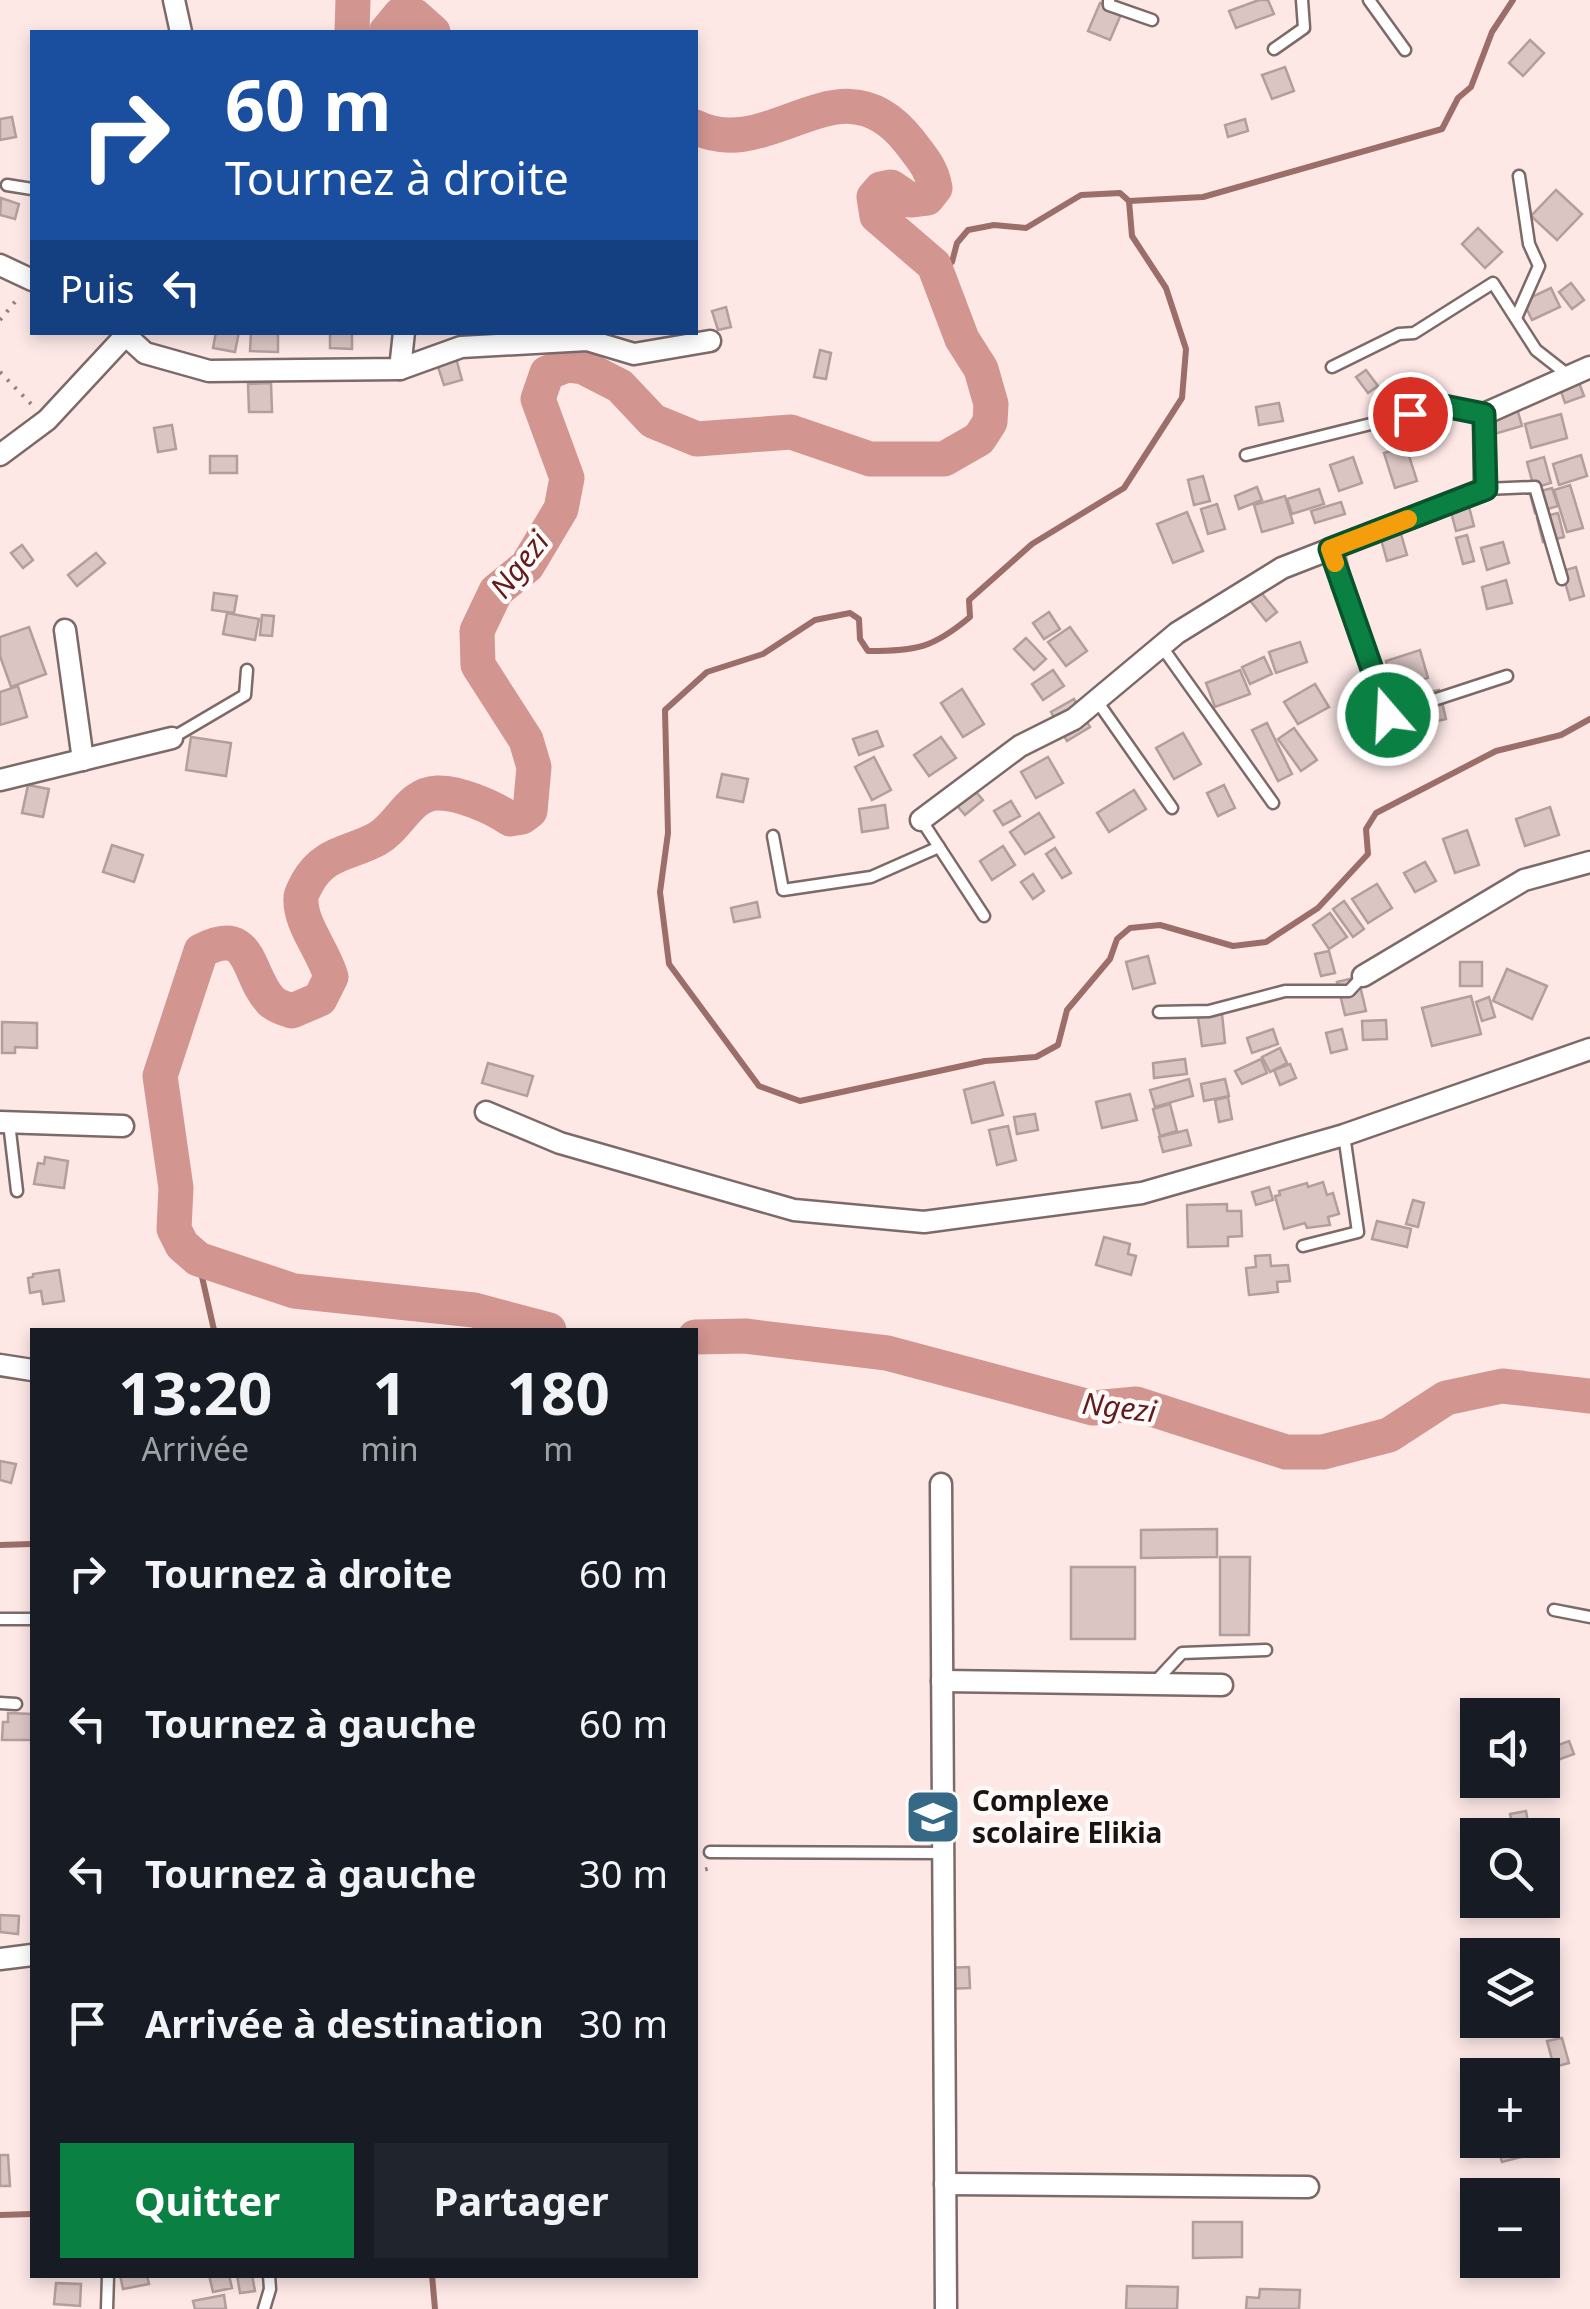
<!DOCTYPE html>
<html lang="fr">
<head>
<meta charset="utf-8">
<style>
	body { margin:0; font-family:"Noto Sans",sans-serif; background:#20242c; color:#f1f3f6; height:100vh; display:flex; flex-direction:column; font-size:38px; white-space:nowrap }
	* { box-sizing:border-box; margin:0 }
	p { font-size:32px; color:#9ea1a6 }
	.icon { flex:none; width:55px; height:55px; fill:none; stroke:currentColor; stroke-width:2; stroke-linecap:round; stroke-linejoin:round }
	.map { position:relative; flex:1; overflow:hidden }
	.panel { position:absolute; left:30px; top:1328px; width:668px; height:950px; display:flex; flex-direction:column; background:#171b24; border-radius:0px; box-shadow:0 5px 15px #0003 }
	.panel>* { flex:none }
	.hud { position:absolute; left:30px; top:30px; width:668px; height:305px; border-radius:0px; box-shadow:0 5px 15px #0003; background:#1a4fa0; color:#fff; overflow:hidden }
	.fabs { position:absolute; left:1460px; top:1698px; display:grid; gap:20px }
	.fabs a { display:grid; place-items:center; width:100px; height:100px; border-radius:0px; background:#171b24; box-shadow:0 5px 15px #0003; font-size:50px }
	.pin { position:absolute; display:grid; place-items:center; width:85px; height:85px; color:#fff; margin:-42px; border:5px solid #fff; border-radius:50%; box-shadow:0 2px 10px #0007 }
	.me { position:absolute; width:110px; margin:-55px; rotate:341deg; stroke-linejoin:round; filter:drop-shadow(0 0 8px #0008) }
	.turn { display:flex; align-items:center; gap:35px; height:210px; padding:0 30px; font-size:45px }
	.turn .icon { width:130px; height:130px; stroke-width:2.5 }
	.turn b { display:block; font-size:70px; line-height:85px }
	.then { display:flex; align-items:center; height:95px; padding:0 30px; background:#0003; gap:20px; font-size:38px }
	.eta { display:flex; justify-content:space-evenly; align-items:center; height:170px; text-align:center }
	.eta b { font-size:60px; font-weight:700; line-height:70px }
	.cta { display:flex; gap:20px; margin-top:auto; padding:20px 30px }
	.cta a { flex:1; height:115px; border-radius:0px; background:#0b8043; color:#fff; font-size:40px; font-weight:700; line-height:115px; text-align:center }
	.cta a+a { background:#20242c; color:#f1f3f6 }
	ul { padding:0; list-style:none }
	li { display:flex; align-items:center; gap:30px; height:150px; padding:0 30px }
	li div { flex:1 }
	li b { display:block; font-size:38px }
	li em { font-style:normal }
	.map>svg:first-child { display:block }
</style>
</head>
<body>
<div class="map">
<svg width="1590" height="2309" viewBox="0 0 1590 2309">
	<rect width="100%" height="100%" fill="#fde8e6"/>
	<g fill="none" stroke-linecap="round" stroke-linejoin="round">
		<g stroke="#9b6e6a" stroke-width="6">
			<polyline points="1129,201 1203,197 1442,129 1458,98 1471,87 1492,32 1513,0"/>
			<path d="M 934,265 L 952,262 L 957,243 L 968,230 L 994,225 L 1026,228 L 1081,195 L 1120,193 L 1129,201 L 1132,236 L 1166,288 L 1186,349 L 1182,398 L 1124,488 L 1032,544 L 969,600 L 970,617 C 933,648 917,651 868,651 L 860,639 L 859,619 L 850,613 L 815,620 L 763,654 L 707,672 L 665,710 L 668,833 L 660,892 L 669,964 L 759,1086 L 800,1101 L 985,1061 L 1036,1057 L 1058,1045 L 1067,1010 L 1110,959 L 1117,939 L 1130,928 L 1160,925 L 1233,946 L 1266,942 L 1318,908 L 1368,854 L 1366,829 L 1376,813 L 1496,751 L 1561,735 L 1590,719"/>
			<polyline points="198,1259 214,1330"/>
			<polyline points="0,1545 32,1544"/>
			<polyline points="0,2215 32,2214"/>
			<polyline points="432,2275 435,2309"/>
		</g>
		<g stroke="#d29590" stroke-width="35">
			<polyline points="352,32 353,0"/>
			<polyline points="386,32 400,15 415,16 433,32"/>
			<path d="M 549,1330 L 474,1310 L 294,1291 L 198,1259 L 182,1245 L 174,1229 L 176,1188 L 160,1076 L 201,951 C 253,923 246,975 271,1001 C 277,1007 284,1008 292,1011 L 320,999 L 331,977 C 324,951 299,924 301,897 C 301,893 306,886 307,883 C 324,852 349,854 377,839 C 400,826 409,794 437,793 C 458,792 493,807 510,819 L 522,817 L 530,811 L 534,767 L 526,740 L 478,665 L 477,631 L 496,591 L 527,566 L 561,509 L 567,478 L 538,399 L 547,373 L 567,365 L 583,367 L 620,386 L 653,421 L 697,439 L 791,432 L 870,459 L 944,459 L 979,439 L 990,422 L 991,404 L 981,369 L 962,339 L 934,265 L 877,216 L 874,197 L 881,189 L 891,187 L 910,200 L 927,198 L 935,188 C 932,168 921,157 909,141 C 840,53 772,165 695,127"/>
			<polyline points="695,1337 745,1336 887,1353 1093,1408 1136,1404 1286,1452 1323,1452 1389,1435 1446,1398 1502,1386 1590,1396"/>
		</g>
	</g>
	<g fill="#dac5c3" stroke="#b29e9c" stroke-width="2.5">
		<polygon points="1259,0 1268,0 1274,14 1236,28 1229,11"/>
		<polygon points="1100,3 1122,12 1110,40 1088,31"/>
		<polygon points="1530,40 1544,53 1523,76 1509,63"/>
		<polygon points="1285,67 1294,91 1272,99 1262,75"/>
		<polygon points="12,117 16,137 0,140 0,119"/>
		<polygon points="1245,119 1248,131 1228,137 1225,125"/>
		<polygon points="1556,190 1582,214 1557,240 1531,216"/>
		<polygon points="1,198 19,204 15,219 0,215"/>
		<polygon points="1478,228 1502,252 1485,268 1462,244"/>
		<polygon points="1571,283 1584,300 1572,309 1559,292"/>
		<polygon points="1551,288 1560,307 1532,320 1523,301"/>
		<polygon points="726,307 731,327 718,330 712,311"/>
		<polygon points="216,332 239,332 235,352 213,348"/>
		<polygon points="251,332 278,332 278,352 250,351"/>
		<polygon points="330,332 352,332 352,349 330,348"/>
		<polygon points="820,350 831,353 826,379 814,377"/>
		<polygon points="456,358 462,380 444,385 437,364"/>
		<polygon points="1366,370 1378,386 1368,393 1356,377"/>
		<polygon points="1577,377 1584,396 1565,403 1558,383"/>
		<polygon points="271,383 272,412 249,412 248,384"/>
		<polygon points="1279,403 1283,421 1259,425 1256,407"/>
		<polygon points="1516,405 1522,426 1491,435 1485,414"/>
		<polygon points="1561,414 1567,438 1531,448 1525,424"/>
		<polygon points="172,425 176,449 158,452 154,428"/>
		<polygon points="1406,446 1417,481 1395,488 1384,453"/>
		<polygon points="1581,455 1587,476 1559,485 1553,464"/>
		<rect x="210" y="456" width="27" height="17"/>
		<polygon points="1353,457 1362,483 1339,491 1330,465"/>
		<polygon points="1544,457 1551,483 1534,488 1527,462"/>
		<polygon points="1203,476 1210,501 1194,505 1188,480"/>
		<polygon points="1570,485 1583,528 1567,532 1554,490"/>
		<polygon points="1257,487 1262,500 1239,509 1235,496"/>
		<polygon points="1552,488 1558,506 1535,513 1530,494"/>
		<polygon points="1319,489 1324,504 1292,514 1287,499"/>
		<polygon points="1285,496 1293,523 1262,532 1254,505"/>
		<polygon points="1341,502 1345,514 1315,523 1311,511"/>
		<polygon points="1468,503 1474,526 1456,531 1450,508"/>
		<polygon points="1217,504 1225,529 1208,534 1201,509"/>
		<polygon points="1187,512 1203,551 1173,563 1157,524"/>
		<polygon points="1558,513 1564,537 1543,542 1537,518"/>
		<polygon points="1399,527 1407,555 1387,561 1379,532"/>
		<polygon points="1467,535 1474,561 1463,564 1456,538"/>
		<polygon points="1503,542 1509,563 1487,570 1481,548"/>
		<polygon points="22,545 33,560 23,568 11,553"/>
		<polygon points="1344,546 1352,585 1332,589 1323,550"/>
		<polygon points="96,553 105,563 77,586 68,575"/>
		<polygon points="1576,567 1584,596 1570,600 1562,571"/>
		<polygon points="1506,580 1512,603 1487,609 1482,587"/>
		<polygon points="1259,590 1277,612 1266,621 1248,598"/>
		<polygon points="214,593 237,596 234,613 212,610"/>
		<polygon points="1049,612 1060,629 1044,639 1033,623"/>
		<polygon points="227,613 259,619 255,640 223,634"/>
		<polygon points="262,615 274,616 272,636 260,635"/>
		<polygon points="29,627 46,674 11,687 0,656 0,637"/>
		<polygon points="1070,627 1087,651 1066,666 1048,642"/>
		<polygon points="1026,638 1046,659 1034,670 1014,649"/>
		<polygon points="1300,642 1307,662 1276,673 1269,652"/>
		<polygon points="1420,650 1428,678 1394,688 1386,661"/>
		<polygon points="1264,657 1272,674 1250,684 1242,667"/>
		<polygon points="1053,670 1064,686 1043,700 1032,684"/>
		<polygon points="1240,670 1250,694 1215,707 1206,683"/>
		<polygon points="1315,684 1329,707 1298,724 1284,702"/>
		<polygon points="18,686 27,717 0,725 0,692"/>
		<polygon points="962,689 984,724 963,737 941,703"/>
		<polygon points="1439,690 1446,719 1427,723 1420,694"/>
		<polygon points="1074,699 1090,727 1067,741 1051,712"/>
		<polygon points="1393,703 1402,733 1383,738 1374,709"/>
		<polygon points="1267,723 1292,774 1278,781 1252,730"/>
		<polygon points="1294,728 1317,760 1301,771 1278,739"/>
		<polygon points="877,731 883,746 859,755 853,739"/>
		<polygon points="1183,733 1201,764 1174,779 1156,748"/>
		<polygon points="191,737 231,743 226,776 186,770"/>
		<polygon points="941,737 956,758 929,776 914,755"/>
		<polygon points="874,757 891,790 872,800 855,767"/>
		<polygon points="1048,757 1063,783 1036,798 1021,772"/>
		<polygon points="722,774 748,779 743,802 717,797"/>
		<polygon points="28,785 49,789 43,817 22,813"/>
		<polygon points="970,785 983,800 965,815 952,800"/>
		<polygon points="1224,785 1235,808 1218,816 1207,793"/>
		<polygon points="1134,790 1146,809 1109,832 1097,813"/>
		<polygon points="1011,801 1020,816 1003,825 994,811"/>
		<polygon points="885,805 888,828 862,832 859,809"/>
		<polygon points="1550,807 1559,835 1525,846 1516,819"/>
		<polygon points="1039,813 1054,837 1025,854 1010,832"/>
		<polygon points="1467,830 1479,865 1455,873 1443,839"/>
		<polygon points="112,845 143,855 134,882 103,872"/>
		<polygon points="1003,846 1015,865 992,880 980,861"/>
		<polygon points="1055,848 1071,873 1062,878 1046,854"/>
		<polygon points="1425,862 1436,881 1415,892 1404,873"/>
		<polygon points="1033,874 1044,891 1033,899 1021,882"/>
		<polygon points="1377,884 1392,908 1368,923 1352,899"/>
		<polygon points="1344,901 1364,929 1353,937 1333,909"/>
		<polygon points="757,902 760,917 734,922 731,908"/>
		<polygon points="1330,913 1347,937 1329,949 1313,925"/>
		<polygon points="1329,951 1335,973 1321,976 1315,954"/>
		<polygon points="1148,956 1155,983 1133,989 1126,962"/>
		<rect x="1460" y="962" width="22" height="24"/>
		<polygon points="1507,969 1547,986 1532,1019 1493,1001"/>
		<polygon points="1358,977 1366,1011 1345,1015 1337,982"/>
		<polygon points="1471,996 1481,1034 1432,1046 1422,1008"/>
		<polygon points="1489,997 1495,1017 1482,1021 1476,1002"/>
		<polygon points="1222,1014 1225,1043 1202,1046 1198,1017"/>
		<polygon points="1386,1020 1387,1039 1363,1040 1362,1021"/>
		<polygon points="2,1022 37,1023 37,1048 15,1047 15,1053 2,1053"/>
		<polygon points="1273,1029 1278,1044 1252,1053 1247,1038"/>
		<polygon points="1342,1029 1347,1049 1331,1053 1326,1033"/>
		<polygon points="1280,1048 1287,1063 1270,1072 1262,1057"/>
		<polygon points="1185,1059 1187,1074 1154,1078 1153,1063"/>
		<polygon points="1261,1059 1267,1073 1242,1084 1235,1071"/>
		<polygon points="488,1063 533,1076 527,1096 482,1083"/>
		<polygon points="1290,1064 1296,1078 1280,1085 1274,1070"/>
		<polygon points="1189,1079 1193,1096 1155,1107 1150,1090"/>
		<polygon points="1225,1079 1229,1096 1204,1101 1201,1084"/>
		<polygon points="994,1082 1003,1115 972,1123 964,1090"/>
		<polygon points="1130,1094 1137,1120 1102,1128 1096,1102"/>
		<polygon points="1228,1097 1232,1119 1219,1122 1215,1100"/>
		<polygon points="1170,1104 1177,1131 1160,1136 1153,1109"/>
		<polygon points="1035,1114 1038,1130 1017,1134 1014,1117"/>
		<polygon points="1008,1126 1016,1160 997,1165 989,1130"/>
		<polygon points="1187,1130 1191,1145 1163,1152 1159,1137"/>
		<polygon points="45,1157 68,1161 64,1188 34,1184 38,1163 44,1164"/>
		<polygon points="1323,1182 1327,1195 1333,1193 1339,1214 1328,1217 1330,1225 1307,1228 1305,1223 1284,1229 1275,1196 1280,1195 1279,1191 1307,1183 1308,1187"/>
		<polygon points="1269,1187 1273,1200 1256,1205 1252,1192"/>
		<polygon points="1413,1200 1424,1203 1418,1227 1406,1224"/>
		<polygon points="1227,1204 1227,1211 1241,1211 1242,1236 1228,1237 1228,1246 1188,1247 1187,1205"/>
		<polygon points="1377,1221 1411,1229 1407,1247 1372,1239"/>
		<polygon points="1104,1237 1130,1244 1128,1254 1136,1256 1131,1275 1096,1265"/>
		<polygon points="1270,1255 1271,1266 1288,1265 1290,1281 1277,1282 1278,1292 1249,1295 1246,1268 1256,1267 1255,1256"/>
		<polygon points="59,1270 64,1301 43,1304 41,1291 30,1293 28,1278 33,1277 33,1274"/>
		<polygon points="0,1461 16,1464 11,1483 0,1480"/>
		<polygon points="1217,1529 1217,1557 1141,1558 1141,1530"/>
		<polygon points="1220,1557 1250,1557 1249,1635 1220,1635"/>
		<rect x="1071" y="1567" width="64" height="72"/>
		<polygon points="8,1713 32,1714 32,1740 2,1740 3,1722 8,1722"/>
		<polygon points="1569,1741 1574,1754 1547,1764 1542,1751"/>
		<polygon points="1526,1811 1529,1829 1514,1832 1510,1814"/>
		<polygon points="0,1915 19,1916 18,1934 0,1932"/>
		<polygon points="969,1967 970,1988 943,1989 943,1968"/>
		<polygon points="1562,2038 1569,2063 1554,2067 1547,2041"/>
		<polygon points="1502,2140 1520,2140 1525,2156 1502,2162 1496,2142"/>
		<polygon points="0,2155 8,2155 10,2186 0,2186"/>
		<polygon points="1193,2222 1242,2222 1242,2257 1193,2258"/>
		<polygon points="120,2275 147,2275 149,2284 123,2289"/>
		<polygon points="209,2275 229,2275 232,2288 213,2292"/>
		<polygon points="237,2275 252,2275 255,2291 240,2293"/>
		<polygon points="56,2283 81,2284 80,2306 54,2304"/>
		<polygon points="1127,2286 1178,2287 1177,2309 1126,2309"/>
		<polygon points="1260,2289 1300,2290 1299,2309 1246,2309 1247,2297 1259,2298"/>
		<polygon points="224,2295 226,2309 195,2309 193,2301"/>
	</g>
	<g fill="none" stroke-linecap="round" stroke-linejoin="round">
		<g stroke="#7c6a68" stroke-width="15">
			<g id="lane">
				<polyline points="1109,0 1109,5 1152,20"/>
				<polyline points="1369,0 1405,50"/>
				<polyline points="1274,49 1304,28 1302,0"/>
				<polyline points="7,185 32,189"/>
				<polyline points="1516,318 1539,266 1529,244 1519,176"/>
				<polyline points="1332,367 1399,334 1414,333 1493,283 1536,350 1568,375"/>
				<polyline points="1246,455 1443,406 1483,414"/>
				<polyline points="1485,489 1535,487 1562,579"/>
				<polyline points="1330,550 1388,715 1507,676"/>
				<polyline points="1162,647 1273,803"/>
				<polyline points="1097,701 1172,808"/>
				<polyline points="172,738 245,695 247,670"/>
				<polyline points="922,821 984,916"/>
				<polyline points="773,836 783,890 871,877 939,847"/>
				<polyline points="1159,1012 1209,1011 1285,991 1349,991 1363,976"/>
				<polyline points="9,1123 17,1191"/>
				<polyline points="1303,1246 1358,1232 1344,1135"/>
				<polyline points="1554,1610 1590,1617"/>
				<polyline points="0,1619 32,1619"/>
				<polyline points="1156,1681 1182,1653 1266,1650"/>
				<polyline points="0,1703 16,1704"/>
				<polyline points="710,1852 943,1853"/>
				<polyline points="107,2309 108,2276"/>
				<polyline points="264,2309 270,2289 269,2275"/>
			</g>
		</g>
		<g stroke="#7c6a68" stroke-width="25">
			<g id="street">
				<polyline points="174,0 181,32"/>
				<polyline points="0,265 32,280"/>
				<polyline points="122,332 145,353 209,371 400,369 461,347 587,340 634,354 710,341"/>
				<polyline points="400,369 404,332"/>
				<polyline points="0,455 47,420 125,336"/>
				<polyline points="65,630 83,760"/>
				<polyline points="0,780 172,738"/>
				<polyline points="921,820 1020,746 1074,719 1177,633 1282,568 1485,489 1484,414 1590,367"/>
				<polyline points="1363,976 1524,880 1590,862"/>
				<polyline points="486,1112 560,1143 794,1210 924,1222 1142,1193 1344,1135 1590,1049"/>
				<polyline points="0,1122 123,1126"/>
				<polyline points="0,1365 32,1370"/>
				<polyline points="941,1484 946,2309"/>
				<polyline points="942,1681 1222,1685"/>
				<polyline points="0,1959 32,1955"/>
				<polyline points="945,2184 1308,2187"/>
			</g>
		</g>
		<g stroke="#8f817f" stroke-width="4" stroke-dasharray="2.5 8" stroke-linecap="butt">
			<polyline points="0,320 19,297"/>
			<polyline points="0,372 33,406"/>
			<polyline points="695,1872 711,1868"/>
		</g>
		<use href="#lane" stroke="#fff" stroke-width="10"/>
		<use href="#street" stroke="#fff" stroke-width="20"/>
	</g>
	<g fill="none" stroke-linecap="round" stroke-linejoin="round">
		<g stroke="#07532c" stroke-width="25">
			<polyline id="route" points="1388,715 1330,549 1486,489 1484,414 1444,406 1410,414"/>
		</g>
		<use href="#route" stroke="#0b8043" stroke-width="18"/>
		<polyline stroke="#f59e0b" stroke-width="18" points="1335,563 1330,549 1408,519"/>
	</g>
	<defs>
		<g id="school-square" transform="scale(2.875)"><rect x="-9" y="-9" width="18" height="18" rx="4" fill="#356986" stroke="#fefaf9"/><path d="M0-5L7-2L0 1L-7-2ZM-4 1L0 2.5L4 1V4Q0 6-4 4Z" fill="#fff"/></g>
	</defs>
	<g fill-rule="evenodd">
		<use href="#school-square" x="933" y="1817"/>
	</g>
	<g text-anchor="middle" stroke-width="9" stroke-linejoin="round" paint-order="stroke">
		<g font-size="28" font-weight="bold" fill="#1a1312" stroke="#fefaf9" text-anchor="start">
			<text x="972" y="1811">Complexe<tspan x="972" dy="32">scolaire Elikia</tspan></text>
		</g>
		<g font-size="30" font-style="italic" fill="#631b1b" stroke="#fefaf9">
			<text transform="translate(520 565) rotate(-52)" y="10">Ngezi</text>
			<text transform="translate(1119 1408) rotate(7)" y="10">Ngezi</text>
		</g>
	</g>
</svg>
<div class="fabs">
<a><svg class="icon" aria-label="sound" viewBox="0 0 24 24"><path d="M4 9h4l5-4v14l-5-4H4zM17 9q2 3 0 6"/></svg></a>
<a><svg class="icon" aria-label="search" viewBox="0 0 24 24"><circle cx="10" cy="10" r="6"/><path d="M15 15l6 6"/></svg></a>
<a><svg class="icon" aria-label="layers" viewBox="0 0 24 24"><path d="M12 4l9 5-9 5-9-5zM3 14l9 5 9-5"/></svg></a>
<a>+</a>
<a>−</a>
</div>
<div class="pin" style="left:1410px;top:414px;background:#d93025"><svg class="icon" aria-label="arrive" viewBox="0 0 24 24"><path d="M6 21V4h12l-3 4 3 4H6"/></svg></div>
<svg class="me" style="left:1388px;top:715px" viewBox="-20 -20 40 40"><circle r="17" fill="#0b8043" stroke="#fff" stroke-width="3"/><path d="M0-11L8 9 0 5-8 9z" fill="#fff"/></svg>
<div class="hud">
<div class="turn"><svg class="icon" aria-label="right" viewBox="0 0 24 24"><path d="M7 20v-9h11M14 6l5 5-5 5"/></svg><div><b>60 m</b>Tournez à droite</div></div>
<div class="then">Puis<svg class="icon" aria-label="left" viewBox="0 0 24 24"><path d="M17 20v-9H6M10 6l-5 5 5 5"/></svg></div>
</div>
<section class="panel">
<div class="eta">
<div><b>13:20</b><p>Arrivée</p></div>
<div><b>1</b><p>min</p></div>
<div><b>180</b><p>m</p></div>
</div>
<ul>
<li><svg class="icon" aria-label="right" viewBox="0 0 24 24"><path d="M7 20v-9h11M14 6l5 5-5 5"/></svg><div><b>Tournez à droite</b></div><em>60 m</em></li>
<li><svg class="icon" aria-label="left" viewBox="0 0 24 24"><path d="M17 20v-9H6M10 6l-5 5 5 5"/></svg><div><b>Tournez à gauche</b></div><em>60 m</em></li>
<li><svg class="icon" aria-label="left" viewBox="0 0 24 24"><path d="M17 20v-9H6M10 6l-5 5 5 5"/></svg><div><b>Tournez à gauche</b></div><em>30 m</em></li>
<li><svg class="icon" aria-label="arrive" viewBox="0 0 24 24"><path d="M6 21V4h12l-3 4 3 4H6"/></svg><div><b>Arrivée à destination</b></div><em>30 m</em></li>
</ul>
<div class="cta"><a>Quitter</a><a>Partager</a></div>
</section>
</div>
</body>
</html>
